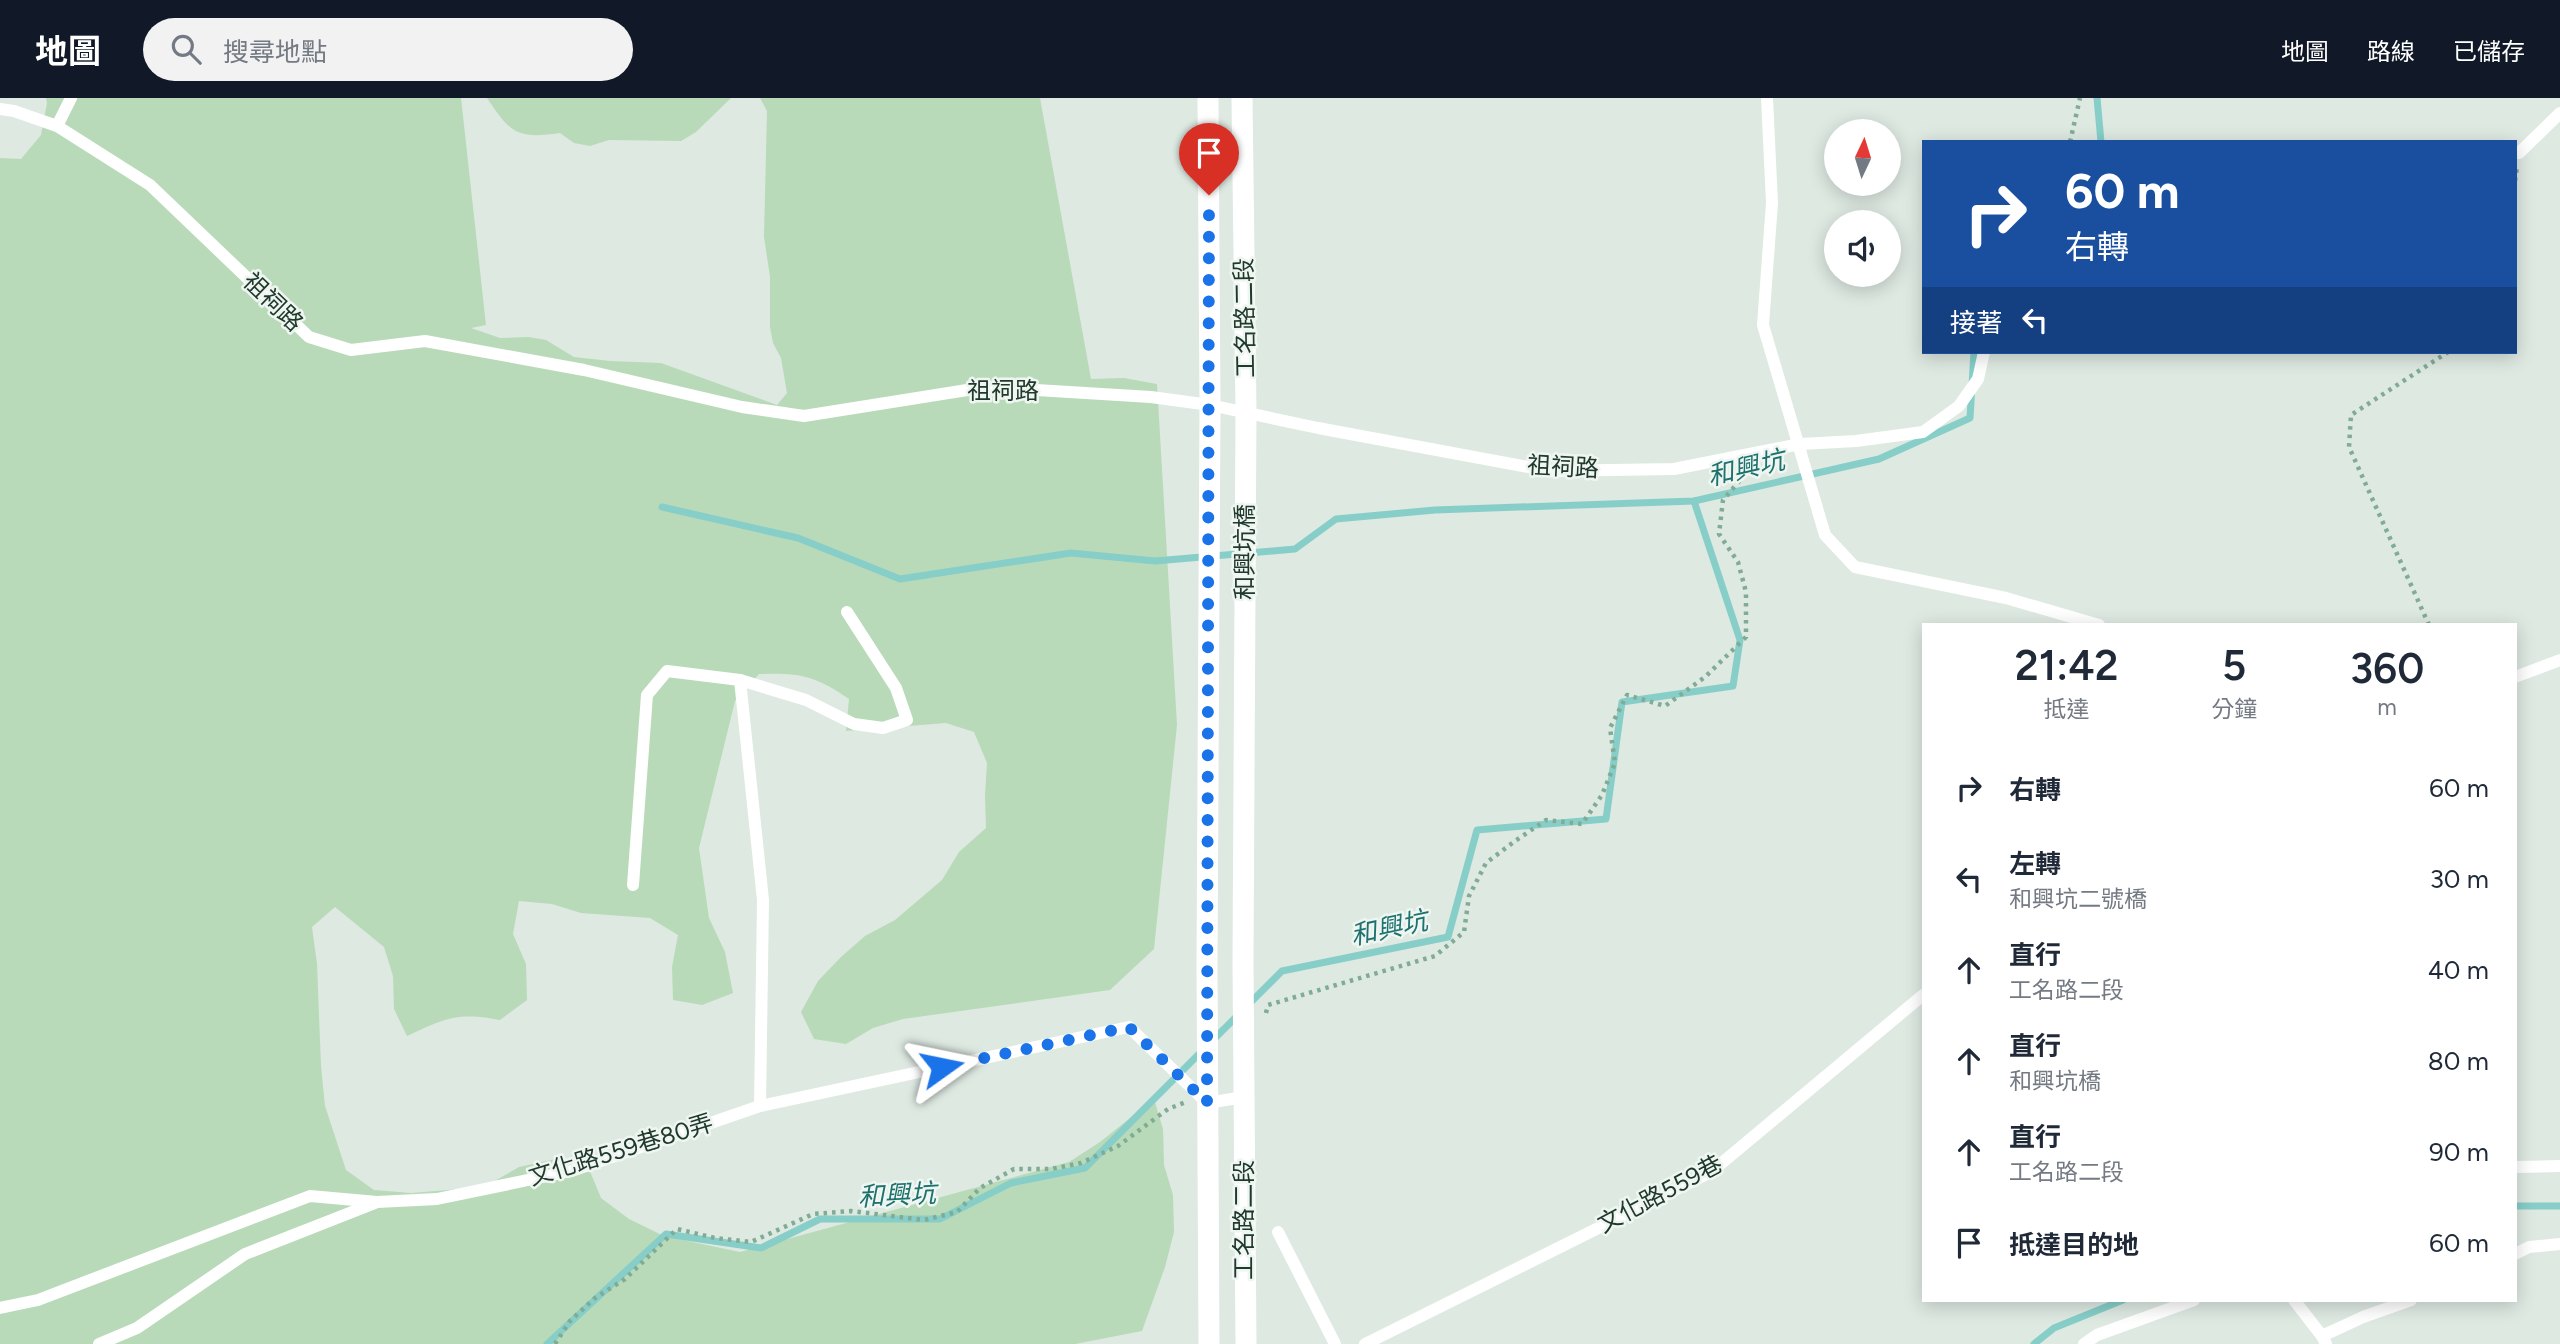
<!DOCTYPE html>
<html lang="zh-TW">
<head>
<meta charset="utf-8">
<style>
	body { margin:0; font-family:Figtree,"Noto Sans TC",sans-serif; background:#f2f2f3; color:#1f2937; height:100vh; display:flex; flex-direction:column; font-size:26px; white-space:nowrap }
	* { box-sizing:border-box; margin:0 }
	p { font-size:23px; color:#747a83 }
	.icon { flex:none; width:38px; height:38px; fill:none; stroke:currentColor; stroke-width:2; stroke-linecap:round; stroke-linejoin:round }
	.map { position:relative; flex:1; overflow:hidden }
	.details { position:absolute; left:1922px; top:525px; width:595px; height:679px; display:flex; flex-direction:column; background:#fff; border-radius:0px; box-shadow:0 4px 18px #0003 }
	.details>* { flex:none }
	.banner { position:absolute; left:1922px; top:42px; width:595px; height:214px; border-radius:0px; box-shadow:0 4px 18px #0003; background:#1a4fa0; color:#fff; overflow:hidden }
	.needle { width:46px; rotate:4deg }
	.controls { position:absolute; left:1824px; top:21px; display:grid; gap:14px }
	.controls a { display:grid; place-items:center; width:77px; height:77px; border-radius:50%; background:#fff; box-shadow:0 4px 18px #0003; font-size:35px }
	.pin { position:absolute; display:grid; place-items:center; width:60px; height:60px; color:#fff; margin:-72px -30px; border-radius:50% 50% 50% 0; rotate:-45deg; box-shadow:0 0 7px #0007 }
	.pin .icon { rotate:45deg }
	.me { position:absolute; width:77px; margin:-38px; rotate:78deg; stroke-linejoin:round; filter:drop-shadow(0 0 5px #0008) }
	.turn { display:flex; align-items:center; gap:24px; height:147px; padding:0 28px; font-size:32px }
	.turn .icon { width:91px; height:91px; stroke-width:2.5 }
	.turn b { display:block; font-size:49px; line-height:60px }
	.then { display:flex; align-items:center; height:66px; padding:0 28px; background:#0003; gap:14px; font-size:26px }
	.eta { display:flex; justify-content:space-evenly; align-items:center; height:119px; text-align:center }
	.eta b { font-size:42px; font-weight:600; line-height:49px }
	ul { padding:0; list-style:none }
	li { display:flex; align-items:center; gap:21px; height:91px; padding:0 28px }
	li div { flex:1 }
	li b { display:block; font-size:26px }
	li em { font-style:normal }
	header { display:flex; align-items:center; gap:42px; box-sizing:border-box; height:98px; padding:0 35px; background:#111827; color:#fff }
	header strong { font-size:33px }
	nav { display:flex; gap:38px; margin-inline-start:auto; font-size:24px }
	.search { width:490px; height:63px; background:#f2f2f3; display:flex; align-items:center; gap:18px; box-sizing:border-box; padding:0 24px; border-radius:38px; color:#747a83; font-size:26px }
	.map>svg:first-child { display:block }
</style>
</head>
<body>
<header>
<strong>地圖</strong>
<div class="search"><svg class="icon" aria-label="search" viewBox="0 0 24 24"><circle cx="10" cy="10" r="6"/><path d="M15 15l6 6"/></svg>搜尋地點</div>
<nav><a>地圖</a><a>路線</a><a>已儲存</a></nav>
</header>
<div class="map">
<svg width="2560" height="1246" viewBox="0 0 2560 1246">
	<rect width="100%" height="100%" fill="#dee9e2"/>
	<g fill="#b8dab9">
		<path d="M 46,0 L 461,0 L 486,227 L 471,230 L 500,240 L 529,239 L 546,242 L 574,259 L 610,263 L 661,265 L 777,307 L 787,295 L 781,260 L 773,245 L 770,229 L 770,179 L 764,139 L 767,13 L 760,0 L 1040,0 L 1091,281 L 1124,280 L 1157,286 L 1177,627 L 1154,851 L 1110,892 L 903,921 L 873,930 L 846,946 L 814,941 L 801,914 L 818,883 L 841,859 L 865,838 L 895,822 L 942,782 L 959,754 L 986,730 L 985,697 L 987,665 L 974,634 L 946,625 L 846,633 L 849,601 C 814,577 800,575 759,576 L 735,603 L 699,750 L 709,820 L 725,854 L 733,895 L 702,907 L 673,902 L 672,869 L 678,837 L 650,820 L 581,815 L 552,806 L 519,803 L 513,836 L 526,866 L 527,902 L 500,922 C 457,914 446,920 407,938 L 394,911 L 393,878 L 384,849 L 335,809 L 312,829 L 317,866 L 321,968 L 325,1008 L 346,1072 L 374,1092 L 411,1095 L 484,1089 L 519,1069 L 556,1061 L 589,1071 L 601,1100 L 629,1121 L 664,1138 L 740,1154 L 1069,1064 L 1100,1044 L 1154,1001 L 1163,1031 L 1164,1067 L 1173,1097 L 1174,1134 L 1165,1169 L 1142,1233 L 1075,1246 L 0,1246 L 0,60 L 21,61 L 41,37 L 47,5 Z"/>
		<path d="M 487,0 L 731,0 L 696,34 L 681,43 L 609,42 L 590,48 L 574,45 L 560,35 C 517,41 511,36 487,0 Z"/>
	</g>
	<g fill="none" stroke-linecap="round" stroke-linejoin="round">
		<g stroke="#87cec9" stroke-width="7">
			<polyline points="2097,0 2101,44"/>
			<polyline points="662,409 798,440 900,481 1071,455 1155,463 1295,451 1336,421 1435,412 1694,403 1879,361 1970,320 1974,254"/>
			<polyline points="1249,906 1282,873 1448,839 1477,732 1606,721 1622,604 1733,588 1740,542 1694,403"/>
			<polyline points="1212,943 1238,917"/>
			<polyline points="2515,1108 2560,1108"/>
			<polyline points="547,1246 666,1136 761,1150 820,1121 940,1121 1011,1085 1085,1070 1203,952"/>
			<polyline points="2034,1246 2054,1230 2123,1202"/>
		</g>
		<g stroke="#80ac95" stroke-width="4.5" stroke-dasharray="3.5 5" stroke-linecap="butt">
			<polyline points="2070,44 2080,0"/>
			<polyline points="2515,83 2517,69"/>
			<polyline points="2429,527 2349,349 2351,317 2448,254"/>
			<polyline points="1266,915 1268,907 1435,858 1464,834 1469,798 1486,765 1515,743 1546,722 1582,726 1602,697 1615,665 1610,630 1627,597 1665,608 1705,579 1746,539 1746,494 1738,464 1719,436 1723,402 1748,373"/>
			<polyline points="555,1246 570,1223 595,1200 625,1181 677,1131 715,1140 751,1144 813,1116 851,1113 924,1122 957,1114 980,1090 1014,1071 1051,1071 1081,1065 1118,1048 1168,1011 1186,1004"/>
		</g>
		<g stroke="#fff" stroke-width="12">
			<polyline points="1767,0 1772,105 1763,227 1825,437 1855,469 2006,500 2099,527"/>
			<polyline points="0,11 14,13 57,28 150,87 309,239 351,252 425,243 584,272 742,309 804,318 986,289 1151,299 1210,307 1318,330 1550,373 1674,371 1800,346 1856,343 1923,334 1959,308 1978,281 1984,254"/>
			<polyline points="57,28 71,0"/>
			<polyline points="2515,54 2519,55 2560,15"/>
			<polyline points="2515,579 2560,562"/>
			<polyline points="740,582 763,802 760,1008"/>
			<polyline points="633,787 647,597 667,573 740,582 806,602 854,626 883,630 907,622 896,590 847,514"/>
			<polyline points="2515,1069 2560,1068"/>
			<polyline points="1278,1134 1335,1246"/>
			<polyline points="2515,1156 2529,1149 2560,1146"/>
			<polyline points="2294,1202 2322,1238"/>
			<polyline points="0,1210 38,1202 310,1098 377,1104 437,1101 571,1073 760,1008 1129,929 1207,1005 1244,999"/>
			<polyline points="99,1246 137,1230 245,1156 375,1105"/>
			<polyline points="1365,1246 1711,1074 1923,897"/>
			<polyline points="2084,1246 2097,1237 2194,1202"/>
			<polyline points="2326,1246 2322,1238 2363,1219 2411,1202"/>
		</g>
		<g stroke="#fff" stroke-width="21">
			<polyline points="1208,0 1210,307 1207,867 1209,1246"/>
			<polyline points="1242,0 1246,313 1243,864 1246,1246"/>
		</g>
	</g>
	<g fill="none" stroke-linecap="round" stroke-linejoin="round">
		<polyline stroke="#1a73e8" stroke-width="12" stroke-dasharray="0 21.6" points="942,969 1129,929 1207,1005 1209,97"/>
	</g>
	<g text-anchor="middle" stroke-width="5" stroke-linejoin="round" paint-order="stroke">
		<g font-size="24" fill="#20392d" stroke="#eff6f1">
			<text transform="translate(273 204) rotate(44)" y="8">祖祠路</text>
			<text transform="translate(1245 220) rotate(-91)" y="8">工名路二段</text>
			<text x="1003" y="301">祖祠路</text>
			<text transform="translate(1563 369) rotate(3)" y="8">祖祠路</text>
			<text transform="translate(1245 454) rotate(-90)" y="8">和興坑橋</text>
			<text transform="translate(621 1052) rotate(-17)" y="8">文化路559巷80弄</text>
			<text transform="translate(1660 1096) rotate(-28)" y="8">文化路559巷</text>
			<text transform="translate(1244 1122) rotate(-90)" y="8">工名路二段</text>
		</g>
		<g font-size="26" font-style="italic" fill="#1d726e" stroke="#eff6f1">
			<text transform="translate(1746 370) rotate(-13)" y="9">和興坑</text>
			<text transform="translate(1389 830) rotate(-12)" y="9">和興坑</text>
			<text transform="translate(897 1097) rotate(-3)" y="9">和興坑</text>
		</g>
	</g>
</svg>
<div class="controls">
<a><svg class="needle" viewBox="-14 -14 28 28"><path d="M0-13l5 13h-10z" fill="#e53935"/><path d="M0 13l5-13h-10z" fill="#747a83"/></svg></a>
<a><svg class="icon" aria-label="sound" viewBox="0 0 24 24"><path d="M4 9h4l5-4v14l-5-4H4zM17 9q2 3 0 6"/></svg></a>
</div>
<div class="pin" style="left:1209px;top:97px;background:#d93025"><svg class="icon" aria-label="arrive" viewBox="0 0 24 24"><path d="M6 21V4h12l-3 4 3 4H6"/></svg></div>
<svg class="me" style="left:942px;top:969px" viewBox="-20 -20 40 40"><path d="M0-17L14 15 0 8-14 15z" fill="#1a73e8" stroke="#fff" stroke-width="4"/></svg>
<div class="banner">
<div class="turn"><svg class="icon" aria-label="right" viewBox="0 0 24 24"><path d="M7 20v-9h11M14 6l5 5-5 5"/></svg><div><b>60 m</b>右轉</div></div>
<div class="then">接著<svg class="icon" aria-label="left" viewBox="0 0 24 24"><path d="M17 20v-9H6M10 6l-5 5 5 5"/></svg></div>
</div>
<section class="details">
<div class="eta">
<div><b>21:42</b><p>抵達</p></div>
<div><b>5</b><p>分鐘</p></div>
<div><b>360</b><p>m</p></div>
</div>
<ul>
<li><svg class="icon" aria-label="right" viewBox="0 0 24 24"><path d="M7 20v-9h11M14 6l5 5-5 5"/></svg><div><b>右轉</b></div><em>60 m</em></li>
<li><svg class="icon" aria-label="left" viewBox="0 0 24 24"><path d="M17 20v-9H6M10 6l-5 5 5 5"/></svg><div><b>左轉</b><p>和興坑二號橋</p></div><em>30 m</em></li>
<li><svg class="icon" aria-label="ahead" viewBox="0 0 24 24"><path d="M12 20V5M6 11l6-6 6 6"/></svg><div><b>直行</b><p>工名路二段</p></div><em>40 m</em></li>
<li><svg class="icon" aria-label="ahead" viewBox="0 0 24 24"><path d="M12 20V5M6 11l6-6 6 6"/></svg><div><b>直行</b><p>和興坑橋</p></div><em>80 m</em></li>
<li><svg class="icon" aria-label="ahead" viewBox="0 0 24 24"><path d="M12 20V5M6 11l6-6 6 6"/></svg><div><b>直行</b><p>工名路二段</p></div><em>90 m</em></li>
<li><svg class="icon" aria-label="arrive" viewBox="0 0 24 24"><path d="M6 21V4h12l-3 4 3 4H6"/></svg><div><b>抵達目的地</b></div><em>60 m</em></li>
</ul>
</section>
</div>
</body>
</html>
